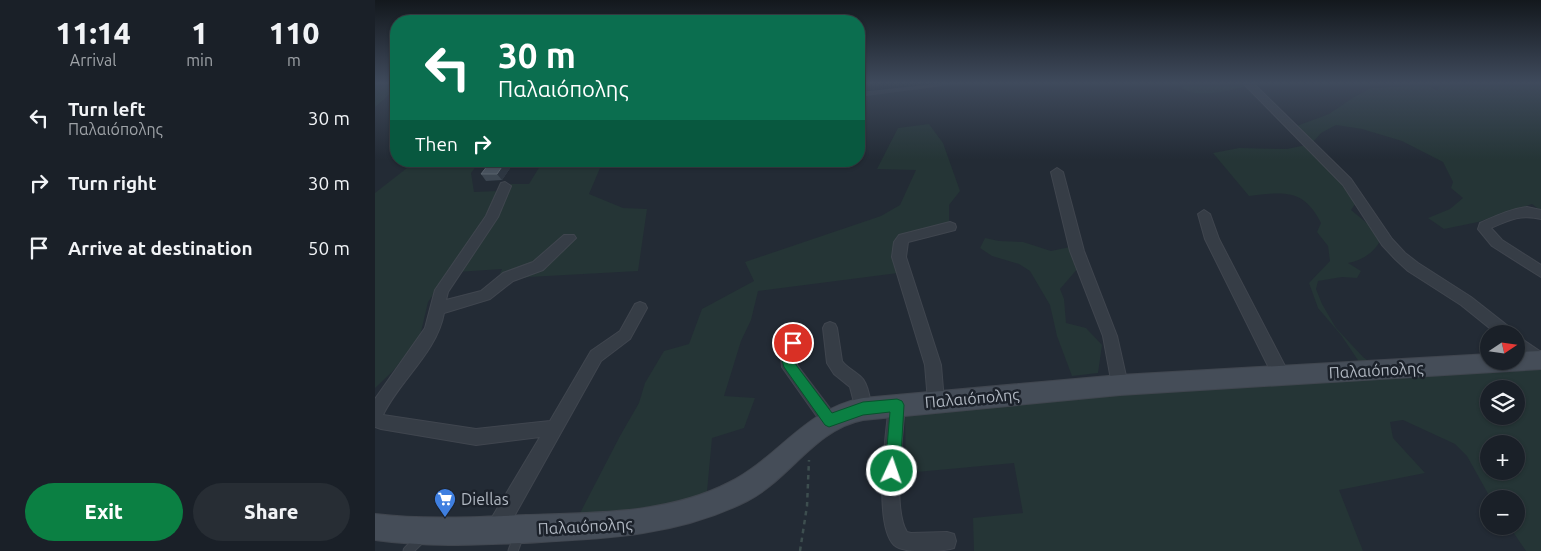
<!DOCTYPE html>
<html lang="en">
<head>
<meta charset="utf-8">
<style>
	body { margin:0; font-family:Ubuntu,sans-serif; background:#272d34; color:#f1f3f6; height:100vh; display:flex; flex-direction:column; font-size:19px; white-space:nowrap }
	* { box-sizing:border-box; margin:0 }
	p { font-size:16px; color:#9fa3a8 }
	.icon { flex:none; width:28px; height:28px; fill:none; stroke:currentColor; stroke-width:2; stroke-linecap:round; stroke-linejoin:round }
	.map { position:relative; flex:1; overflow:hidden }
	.details { display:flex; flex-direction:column; background:#1a2028; width:375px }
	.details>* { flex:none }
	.hud { position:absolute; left:15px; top:15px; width:475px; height:152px; border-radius:20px; box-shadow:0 1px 4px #0004,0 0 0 1px #383e45; background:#0b6e4f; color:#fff; overflow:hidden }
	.needle { width:32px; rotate:77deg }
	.tools { position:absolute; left:1105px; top:325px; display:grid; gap:10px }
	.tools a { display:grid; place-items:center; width:45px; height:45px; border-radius:50%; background:#1a2028; box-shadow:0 1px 4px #0004,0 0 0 1px #383e45; font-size:25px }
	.pin { position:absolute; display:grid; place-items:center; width:42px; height:42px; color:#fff; margin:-21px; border:2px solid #fff; border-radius:50%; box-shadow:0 1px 5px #0007 }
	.me { position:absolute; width:55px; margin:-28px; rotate:3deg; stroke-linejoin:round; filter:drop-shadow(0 0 4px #0008) }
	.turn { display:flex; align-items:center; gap:18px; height:105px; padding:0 25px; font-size:22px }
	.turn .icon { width:65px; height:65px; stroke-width:2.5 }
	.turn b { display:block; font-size:35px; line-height:42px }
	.then { display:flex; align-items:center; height:48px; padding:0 25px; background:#0003; gap:10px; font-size:19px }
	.eta { display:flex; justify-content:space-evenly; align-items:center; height:85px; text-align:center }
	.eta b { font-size:30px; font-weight:800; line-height:35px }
	.cta { display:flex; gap:10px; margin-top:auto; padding:10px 25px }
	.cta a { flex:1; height:58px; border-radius:30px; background:#0b8043; color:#fff; font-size:20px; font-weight:800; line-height:58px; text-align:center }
	.cta a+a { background:#272d34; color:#f1f3f6 }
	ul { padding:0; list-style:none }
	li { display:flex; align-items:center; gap:15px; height:65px; padding:0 25px }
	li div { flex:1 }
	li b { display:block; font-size:19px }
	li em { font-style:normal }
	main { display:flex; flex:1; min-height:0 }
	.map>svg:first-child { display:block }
</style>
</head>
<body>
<main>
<section class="details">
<div class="eta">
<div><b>11:14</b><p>Arrival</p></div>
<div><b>1</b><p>min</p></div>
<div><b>110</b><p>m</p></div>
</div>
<ul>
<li><svg class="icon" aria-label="left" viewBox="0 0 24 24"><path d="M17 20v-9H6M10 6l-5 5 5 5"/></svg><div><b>Turn left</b><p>Παλαιόπολης</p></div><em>30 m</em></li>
<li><svg class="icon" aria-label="right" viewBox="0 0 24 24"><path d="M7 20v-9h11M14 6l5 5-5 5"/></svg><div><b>Turn right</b></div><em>30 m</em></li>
<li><svg class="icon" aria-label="arrive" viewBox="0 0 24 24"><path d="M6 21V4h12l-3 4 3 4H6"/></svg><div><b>Arrive at destination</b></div><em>50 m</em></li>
</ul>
<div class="cta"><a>Exit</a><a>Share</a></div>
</section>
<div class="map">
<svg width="1166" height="551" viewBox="0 0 1166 551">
	<rect width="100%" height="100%" fill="#232b35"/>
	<polygon fill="#313842" points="484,82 598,82 484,97"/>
	<g fill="#253536" fill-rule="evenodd">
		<polygon points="0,82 21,82 21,89 0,107"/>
		<path d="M 810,82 L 886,82 C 865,88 825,101 807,88 Z"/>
		<path d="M 1026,82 L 1049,82 L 1062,91 L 1066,84 L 1074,84 L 1072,82 L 1166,82 L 1166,211 L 1157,204 L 1103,222 L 1069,229 L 1053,218 L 1075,209 L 1088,198 L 1076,188 L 1078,182 L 1068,162 L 1027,141 L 987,129 L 961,125 L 946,133 L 937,143 L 977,194 L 980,204 L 976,210 L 998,228 L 1006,239 C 1001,251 987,261 973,263 L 986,271 L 982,278 L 967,277 L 943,281 L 941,289 L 947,304 L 961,328 L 988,357 L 1013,375 L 1166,366 L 1166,551 L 1151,551 L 1134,526 L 1141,526 L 1141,499 L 1116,499 L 1092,456 L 1080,444 L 1028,420 L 1015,422 L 1018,438 L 1050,473 L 964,490 L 988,551 L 599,551 L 598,518 L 648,513 L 639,463 L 531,473 L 530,417 L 534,413 L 542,410 L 993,375 L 966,335 L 943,308 L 934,283 L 955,261 L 953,246 L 942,232 L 946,223 C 929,188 908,192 874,196 L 838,153 L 864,148 L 912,149 L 931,145 L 919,127 L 954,114 L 979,97 L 996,88 L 1028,86 ZM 1114,389 L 1141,389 L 1141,416 L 1114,416 ZM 1114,444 L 1141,444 L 1141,471 L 1114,471 Z"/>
		<polygon points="554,124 568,143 585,191 574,205 574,224 528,235 523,273 383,291 376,320 366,341 349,396 380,398 369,428 337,438 331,502 202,519 245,436 264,403 270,383 289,351 314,344 327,309 379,281 370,262 506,216 525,205 541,170 502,169 523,128"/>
		<polygon points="41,161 105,161 96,173 99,192 122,191 124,197 118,209 53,302 45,336 18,371 0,388 0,193"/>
		<polygon points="168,161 228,161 214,194 248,208 272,209 263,271 154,277 121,283 127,269 82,272 121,217 136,184 154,184"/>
		<polygon points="610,238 624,241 648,242 676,251 695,247 704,267 685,289 689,299 691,323 711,328 727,345 723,373 697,376 682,336 675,305 655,271 644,264 617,256 605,248"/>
	</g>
	<polygon fill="#182331" points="484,82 580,82 484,92"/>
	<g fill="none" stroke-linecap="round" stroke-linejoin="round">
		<g stroke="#40464f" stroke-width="11">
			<g id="lane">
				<polyline points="33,551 45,539"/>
				<polyline points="138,551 144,535"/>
			</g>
		</g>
		<g stroke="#40464f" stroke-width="2">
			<g id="street">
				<polygon points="867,82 877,82 976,179 1017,239 1030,253 1043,263 1096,297 1138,330 1140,334 1122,334 1086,305 1033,271 1020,259 1007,245 968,185"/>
				<polygon points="682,168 688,172 709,251 742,336 753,385 751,390 745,392 739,390 737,385 728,336 695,251 676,172"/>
				<path d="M 130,182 L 136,186 L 123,217 L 73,292 L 71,300 L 106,291 L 128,273 L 158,262 L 189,235 L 199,235 L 201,238 L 168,270 L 138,281 L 115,299 L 69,313 C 62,352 25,380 8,415 L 101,429 L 175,421 L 216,351 L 245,331 L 260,304 L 265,302 L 270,304 L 272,308 L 255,339 L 226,361 L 127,538 L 120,540 L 113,538 L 111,531 L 113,524 L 165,437 L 101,445 L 6,429 L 0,427 L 0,399 L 50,328 L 60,290 L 111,216 L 126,183 Z"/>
				<path d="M 1152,207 L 1166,210 L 1166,219 C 1146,214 1134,220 1116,228 L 1127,240 L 1166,265 L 1166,277 L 1117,246 L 1103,229 L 1105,223 C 1121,216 1135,209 1152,207 Z"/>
				<polygon points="829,210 835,214 844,239 912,370 914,375 912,380 906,382 900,380 830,239 823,214"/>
				<polygon points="575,222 580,224 581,227 580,230 533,242 531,257 566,365 569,401 567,406 561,408 555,406 553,401 550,365 517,257 519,242 524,235"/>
				<path d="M 455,322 L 460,324 L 462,328 L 467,361 C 472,368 480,371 486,377 C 493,383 498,406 494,414 L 488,416 L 482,414 L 475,387 L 459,374 L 452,363 L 448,328 L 450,324 Z"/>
				<polygon points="1141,335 1166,352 1166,366 1160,365 1141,350"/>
				<path d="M 417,337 L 422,339 L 425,343 L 421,357 L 422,365 L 460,415 L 462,420 L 460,425 L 454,427 L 448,425 L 407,367 C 405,357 407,348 412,339 Z"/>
				<path d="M 522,398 L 528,400 L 530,405 C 528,434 517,509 532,532 L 536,533 L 572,532 L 579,534 L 581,541 L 579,548 C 569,551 559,551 548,551 C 539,551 526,551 519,545 C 498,524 511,434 514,405 L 516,400 Z"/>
			</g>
		</g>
		<g stroke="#40464f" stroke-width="2">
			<path id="secondary" d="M 1166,351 L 1166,369 L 745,395 L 488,420 C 440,429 414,480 372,501 C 301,537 225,539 147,543 C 98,545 49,547 0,540 L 0,514 C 51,520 100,517 151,515 C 219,513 294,514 355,482 C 404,457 430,409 488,398 L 745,375 L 1114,354 L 1114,361 L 1141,361 L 1141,352 Z"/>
		</g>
		<polyline stroke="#3d4e4f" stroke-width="2.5" stroke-dasharray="4.5 4.5" stroke-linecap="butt" points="425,551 432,506 434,460"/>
		<use href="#lane" stroke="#363d46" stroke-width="9"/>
		<use href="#street" fill="#363d46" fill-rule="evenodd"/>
		<use href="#secondary" fill="#454d58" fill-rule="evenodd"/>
	</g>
	<polygon fill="#3c4651" points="116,161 140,161 127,180 111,181 106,174"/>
	<polygon fill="#2d3641" points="131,161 140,161 127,180 122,174"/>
	<polygon fill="#48525e" stroke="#59626d" points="116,161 131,161 122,174 106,174"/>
	<linearGradient id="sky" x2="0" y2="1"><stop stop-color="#13181d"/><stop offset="0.52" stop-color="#3f4a5c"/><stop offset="1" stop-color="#3f4a5c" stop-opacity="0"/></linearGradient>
	<rect width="1166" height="159" fill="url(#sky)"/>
	<polygon fill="#0b8043" stroke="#07532c" points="418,338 422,339 424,343 419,357 421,365 457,413 488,402 522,399 527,401 529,405 525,471 522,476 517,478 512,476 510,471 515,412 488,415 454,427 450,425 409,367 406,357 413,339"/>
	<defs>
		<g id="supermarket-pin" transform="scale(1.125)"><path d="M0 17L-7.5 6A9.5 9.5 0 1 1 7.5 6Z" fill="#3f7fe0" stroke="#1c222b"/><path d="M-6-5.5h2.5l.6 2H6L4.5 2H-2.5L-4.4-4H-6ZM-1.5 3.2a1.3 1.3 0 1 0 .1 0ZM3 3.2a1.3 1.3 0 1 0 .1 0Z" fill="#fff"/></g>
	</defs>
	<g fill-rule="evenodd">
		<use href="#supermarket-pin" x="70" y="499"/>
	</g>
	<g text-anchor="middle" stroke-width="5" stroke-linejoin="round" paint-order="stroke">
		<g font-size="16" fill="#b1b8c2" stroke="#1c222b">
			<text transform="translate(1001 370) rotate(-3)" y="6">Παλαιόπολης</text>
			<text transform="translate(597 398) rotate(-5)" y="6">Παλαιόπολης</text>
			<text transform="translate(210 526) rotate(-3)" y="6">Παλαιόπολης</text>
		</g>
		<g font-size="16" fill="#b1b8c2" stroke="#1c222b" text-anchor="start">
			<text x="86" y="505">Diellas</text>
		</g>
	</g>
</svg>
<div class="tools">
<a><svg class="needle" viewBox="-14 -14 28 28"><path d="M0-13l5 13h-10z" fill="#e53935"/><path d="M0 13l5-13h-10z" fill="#9fa3a8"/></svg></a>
<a><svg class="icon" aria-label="layers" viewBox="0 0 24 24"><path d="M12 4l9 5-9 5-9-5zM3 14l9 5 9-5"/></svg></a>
<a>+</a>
<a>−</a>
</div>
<div class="pin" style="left:418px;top:343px;background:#d93025"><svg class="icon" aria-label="arrive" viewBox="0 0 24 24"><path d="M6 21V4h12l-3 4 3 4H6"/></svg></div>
<svg class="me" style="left:517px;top:471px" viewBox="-20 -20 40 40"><circle r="17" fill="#0b8043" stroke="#fff" stroke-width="3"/><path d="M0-11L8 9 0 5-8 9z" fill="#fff"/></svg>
<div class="hud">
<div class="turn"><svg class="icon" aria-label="left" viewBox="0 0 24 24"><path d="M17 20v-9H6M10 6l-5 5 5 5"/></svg><div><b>30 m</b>Παλαιόπολης</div></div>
<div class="then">Then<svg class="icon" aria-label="right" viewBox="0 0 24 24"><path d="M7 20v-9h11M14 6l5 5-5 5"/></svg></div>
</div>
</div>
</main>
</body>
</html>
